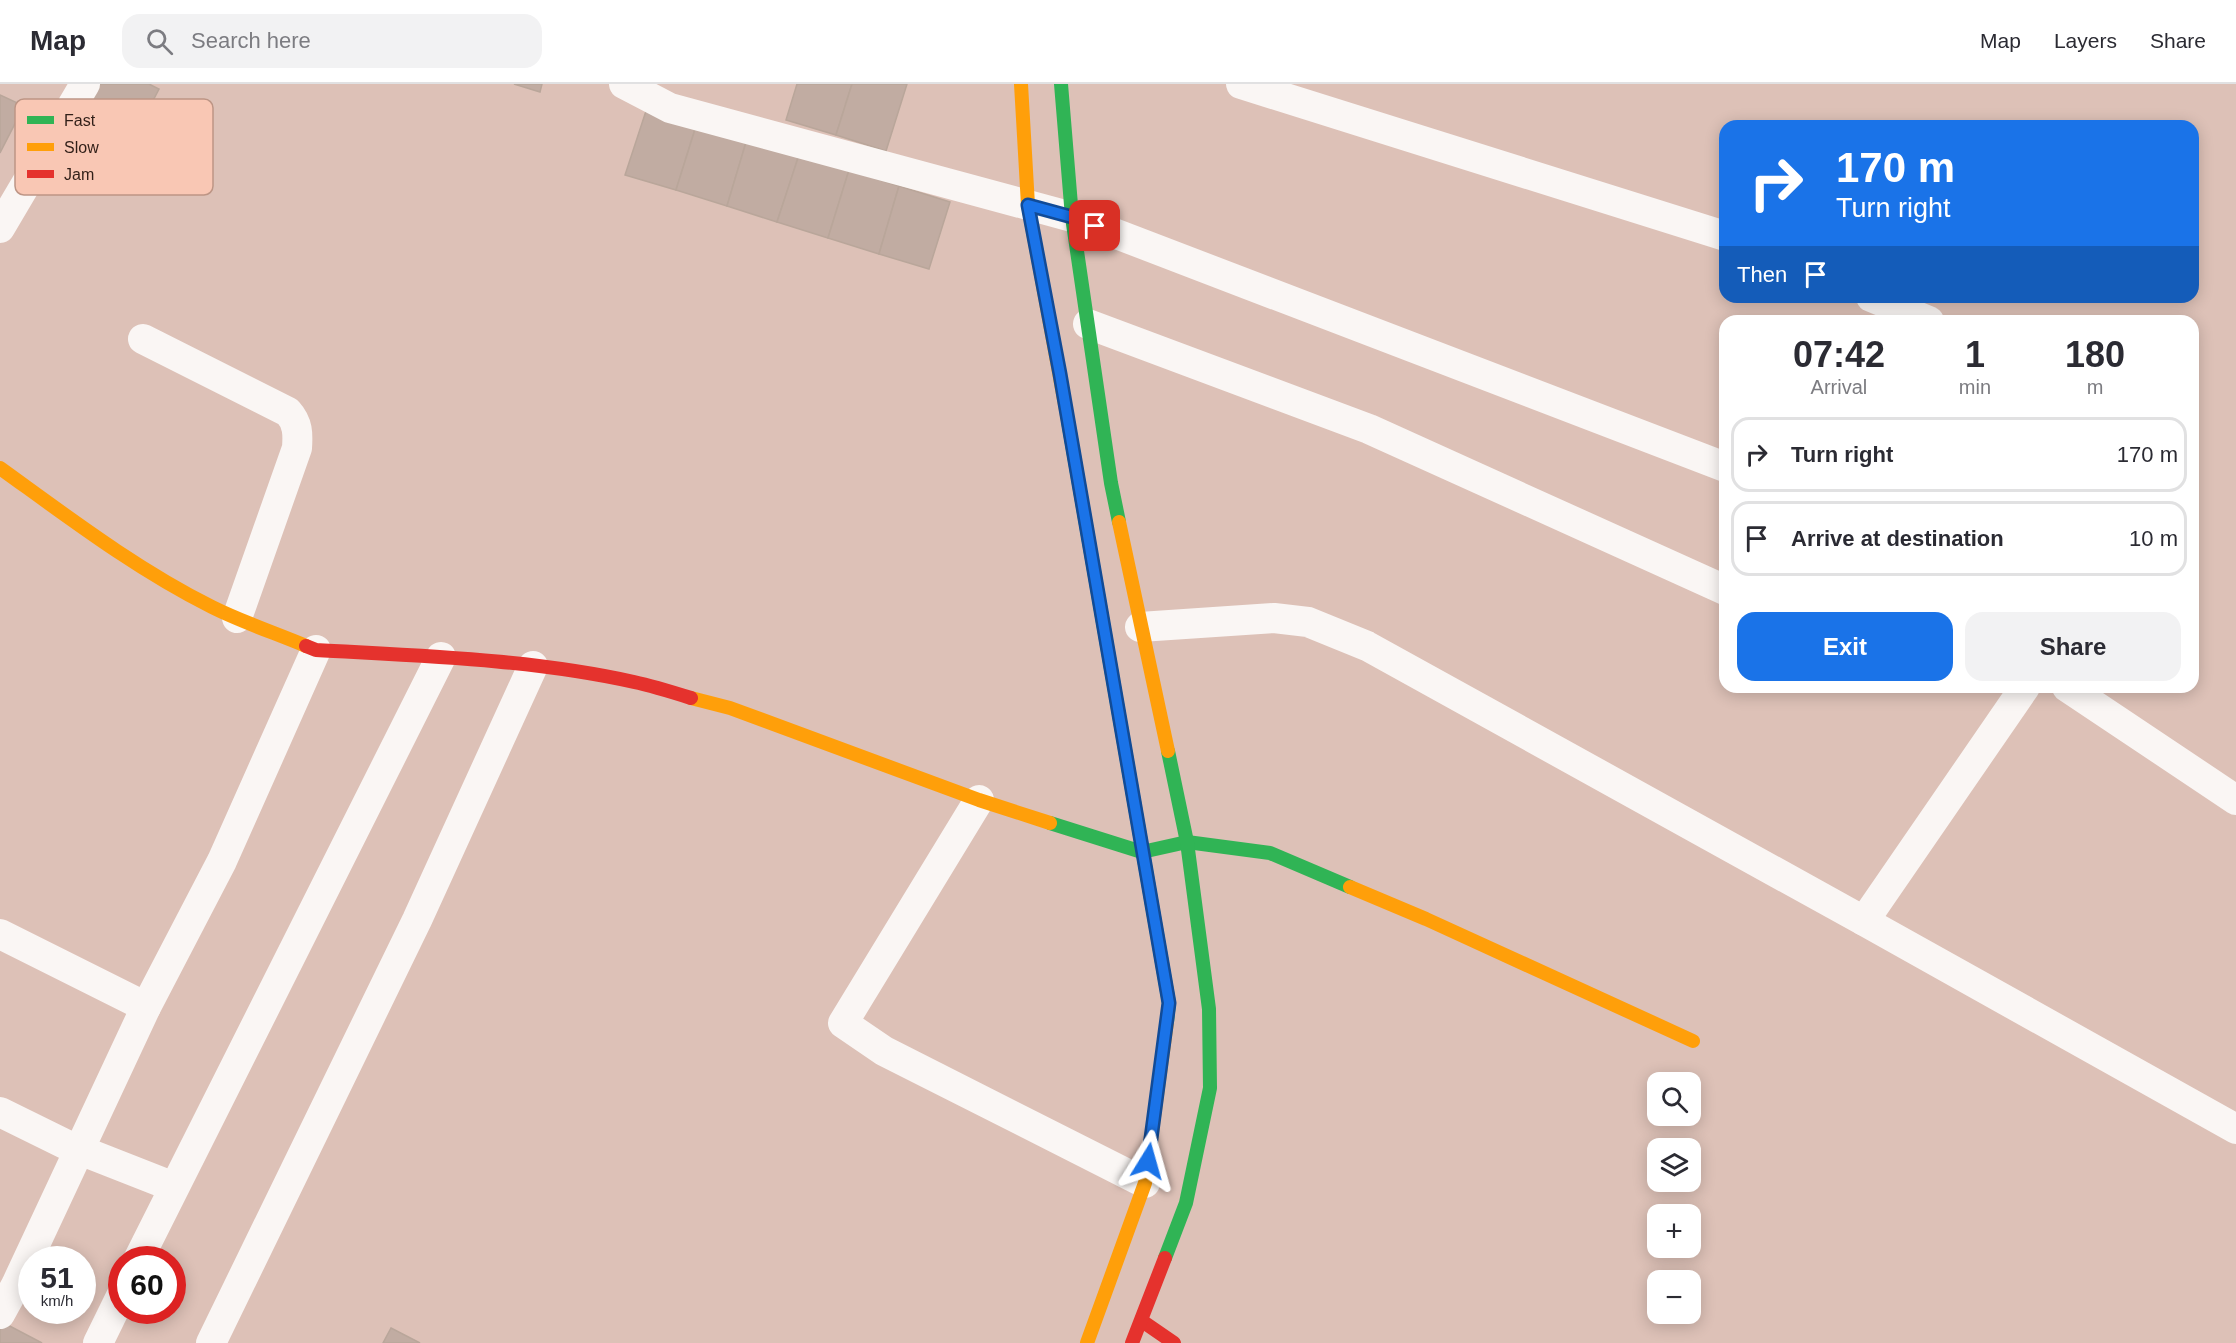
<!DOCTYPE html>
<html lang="en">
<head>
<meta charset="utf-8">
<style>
	body { margin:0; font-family:Helvetica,sans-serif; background:#f2f2f3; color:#2b2b33; height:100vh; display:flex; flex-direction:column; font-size:22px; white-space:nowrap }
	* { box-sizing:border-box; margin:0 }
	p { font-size:20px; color:#7c7c81 }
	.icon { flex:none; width:33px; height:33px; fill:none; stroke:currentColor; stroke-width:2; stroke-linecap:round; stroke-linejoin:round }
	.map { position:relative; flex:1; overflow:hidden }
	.side { position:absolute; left:1719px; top:231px; width:480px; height:378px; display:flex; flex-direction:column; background:#fff; border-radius:18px; box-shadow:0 3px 15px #0003 }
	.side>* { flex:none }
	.hud { position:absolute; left:1719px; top:36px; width:480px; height:183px; border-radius:18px; box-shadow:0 3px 15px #0003; background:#1a73e8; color:#fff; overflow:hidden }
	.tools { position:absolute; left:1647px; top:988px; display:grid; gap:12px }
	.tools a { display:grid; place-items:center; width:54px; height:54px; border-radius:12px; background:#fff; box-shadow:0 3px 15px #0003; font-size:30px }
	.speed { position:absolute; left:18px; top:1162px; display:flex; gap:12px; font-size:30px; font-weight:700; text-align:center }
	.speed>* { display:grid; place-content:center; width:78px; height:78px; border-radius:50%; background:#fff; box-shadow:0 3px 15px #0003; line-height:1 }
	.speed small { font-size:15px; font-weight:400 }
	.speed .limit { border:9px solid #d22; background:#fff; color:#111 }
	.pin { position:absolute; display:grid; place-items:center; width:51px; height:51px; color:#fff; margin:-26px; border-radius:12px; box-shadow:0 3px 9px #0006 }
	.me { position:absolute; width:66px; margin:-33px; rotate:8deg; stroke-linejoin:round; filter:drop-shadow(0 0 4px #0008) }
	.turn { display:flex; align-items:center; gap:21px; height:126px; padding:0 18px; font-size:27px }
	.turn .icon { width:78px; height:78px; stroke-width:2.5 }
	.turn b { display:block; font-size:42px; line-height:51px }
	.then { display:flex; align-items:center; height:57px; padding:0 18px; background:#0003; gap:12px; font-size:22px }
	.eta { display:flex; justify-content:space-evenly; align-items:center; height:102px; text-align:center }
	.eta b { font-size:36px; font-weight:700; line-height:42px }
	.button { display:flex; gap:12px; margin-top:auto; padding:12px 18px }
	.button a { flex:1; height:69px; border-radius:18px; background:#1a73e8; color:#fff; font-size:24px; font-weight:700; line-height:69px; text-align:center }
	.button a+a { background:#f2f2f3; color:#2b2b33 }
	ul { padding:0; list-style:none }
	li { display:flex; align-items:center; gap:18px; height:75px; margin:0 12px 9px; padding:0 6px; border:3px solid #e1e1e2; border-radius:18px }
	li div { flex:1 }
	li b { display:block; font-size:22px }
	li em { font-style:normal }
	header { display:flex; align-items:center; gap:36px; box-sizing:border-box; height:84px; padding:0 30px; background:#fff; border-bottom:2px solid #e1e1e2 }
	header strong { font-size:28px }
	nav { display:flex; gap:33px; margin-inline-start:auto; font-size:21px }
	.search { width:420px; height:54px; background:#f2f2f3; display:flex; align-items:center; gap:15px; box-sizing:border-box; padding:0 21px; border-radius:18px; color:#7c7c81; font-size:22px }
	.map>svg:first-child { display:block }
</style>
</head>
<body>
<header>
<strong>Map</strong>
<div class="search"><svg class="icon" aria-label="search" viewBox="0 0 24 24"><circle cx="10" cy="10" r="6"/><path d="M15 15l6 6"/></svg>Search here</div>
<nav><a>Map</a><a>Layers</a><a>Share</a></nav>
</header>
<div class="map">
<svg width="2236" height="1259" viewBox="0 0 2236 1259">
	<rect width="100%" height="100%" fill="#ddc1b7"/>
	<g fill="#c1aca2" stroke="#b9a69a" stroke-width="1.5">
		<polygon points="96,0 149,0 159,5 134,53 83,26"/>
		<polygon points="514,0 542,0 540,8"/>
		<polygon points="797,0 852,0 836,51 786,36"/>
		<polygon points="852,0 907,0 886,67 836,51"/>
		<polygon points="0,11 24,22 0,69"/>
		<polygon points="647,24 697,39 676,106 625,91"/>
		<polygon points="697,39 747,55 727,122 676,106"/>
		<polygon points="747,55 799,71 777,138 727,122"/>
		<polygon points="799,71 849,86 828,154 777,138"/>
		<polygon points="849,86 899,102 879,170 828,154"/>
		<polygon points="899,102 950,118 929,185 879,170"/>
		<polygon points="2,1238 42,1259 0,1259 0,1242"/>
		<polygon points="391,1244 420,1259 383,1259"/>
	</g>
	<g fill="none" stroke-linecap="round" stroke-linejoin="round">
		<g stroke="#faf6f4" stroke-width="30">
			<polyline points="624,0 670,24 1072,133 1725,383"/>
			<polyline points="1241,0 1725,152"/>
			<polyline points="0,144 85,0"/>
			<polyline points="1871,213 1929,237"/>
			<polyline points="1088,240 1369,345 1725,506"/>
			<path d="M 143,255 L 288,328 C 298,339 298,350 297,364 L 237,534"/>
			<polyline points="1140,543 1274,534 1308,538 1367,562 1864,837 2236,1045"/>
			<polyline points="2067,603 2236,716"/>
			<polyline points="979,716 843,939 884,967 1145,1099"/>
			<polyline points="1864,837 2025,603"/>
			<polyline points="0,850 146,923"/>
			<polyline points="0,1028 67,1061 174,1103"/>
			<polyline points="138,1176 441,573"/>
			<polyline points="0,1230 16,1201 146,923 222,777 316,566"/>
			<polyline points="98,1259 122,1210"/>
			<polyline points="211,1259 417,836 533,582"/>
		</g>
		<g stroke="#30b455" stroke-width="14">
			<polyline points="1061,0 1072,133 1111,399 1119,438"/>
			<polyline points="1068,337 1169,919 1167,938"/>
			<polyline points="1050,739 1142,768 1187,758 1270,769 1350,803"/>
			<polyline points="1165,1174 1186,1119 1210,1004 1209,925 1187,758 1168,667"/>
		</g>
		<g stroke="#ff9f0a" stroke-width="14">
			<polyline points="1021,0 1028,121 1068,337"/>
			<path d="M 0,384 C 68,433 136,485 212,523 C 242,538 275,549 306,562"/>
			<polyline points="1119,438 1168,667"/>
			<polyline points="691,614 730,624 979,716 1050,739"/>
			<polyline points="1350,803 1426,835 1693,957"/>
			<polyline points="1087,1259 1145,1099 1167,938"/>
		</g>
		<g stroke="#e5322d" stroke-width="14">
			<path d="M 306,562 L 316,566 C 422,572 530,575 634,598 C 653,602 672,608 691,614"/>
			<polyline points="1142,1237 1174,1259"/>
			<polyline points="1132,1259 1165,1174"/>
		</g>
	</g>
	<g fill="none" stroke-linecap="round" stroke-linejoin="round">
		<g stroke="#114b97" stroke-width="15">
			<polyline id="route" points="1095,142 1072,133 1028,121 1060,290 1169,919 1148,1077"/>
		</g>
		<use href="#route" stroke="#1a73e8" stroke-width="10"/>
	</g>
	<rect x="15" y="15" width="198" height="96" rx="9" fill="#f9c7b4" stroke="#bd9585" stroke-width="1.5"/>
	<rect x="27" y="32" width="27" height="8" fill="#30b455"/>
	<rect x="27" y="59" width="27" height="8" fill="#ff9f0a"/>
	<rect x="27" y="86" width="27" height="8" fill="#e5322d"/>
	<g font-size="16" fill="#311f18">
		<text x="64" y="42">Fast</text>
		<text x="64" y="69">Slow</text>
		<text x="64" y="96">Jam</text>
	</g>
</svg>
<div class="tools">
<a><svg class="icon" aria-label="search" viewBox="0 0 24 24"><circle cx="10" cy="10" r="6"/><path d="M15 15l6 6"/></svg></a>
<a><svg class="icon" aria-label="layers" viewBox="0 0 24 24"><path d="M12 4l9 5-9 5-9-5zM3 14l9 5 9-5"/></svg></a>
<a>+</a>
<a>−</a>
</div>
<div class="speed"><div>51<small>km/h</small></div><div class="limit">60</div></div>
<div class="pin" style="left:1095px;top:142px;background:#d93025"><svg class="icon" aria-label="arrive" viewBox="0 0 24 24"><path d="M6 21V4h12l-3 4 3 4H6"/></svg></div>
<svg class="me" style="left:1148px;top:1077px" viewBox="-20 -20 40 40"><path d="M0-17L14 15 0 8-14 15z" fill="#1a73e8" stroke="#fff" stroke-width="4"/></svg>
<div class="hud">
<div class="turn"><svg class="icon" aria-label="right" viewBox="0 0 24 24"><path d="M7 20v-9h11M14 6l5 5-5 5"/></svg><div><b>170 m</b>Turn right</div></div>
<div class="then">Then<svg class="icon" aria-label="arrive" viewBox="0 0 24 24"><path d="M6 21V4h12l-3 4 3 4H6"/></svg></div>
</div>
<section class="side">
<div class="eta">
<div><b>07:42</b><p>Arrival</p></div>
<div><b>1</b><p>min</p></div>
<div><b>180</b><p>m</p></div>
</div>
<ul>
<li><svg class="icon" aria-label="right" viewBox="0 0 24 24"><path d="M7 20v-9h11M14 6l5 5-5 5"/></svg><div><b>Turn right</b></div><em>170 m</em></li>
<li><svg class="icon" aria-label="arrive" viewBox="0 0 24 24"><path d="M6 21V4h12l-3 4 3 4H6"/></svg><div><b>Arrive at destination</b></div><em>10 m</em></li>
</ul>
<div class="button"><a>Exit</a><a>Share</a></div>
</section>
</div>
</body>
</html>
